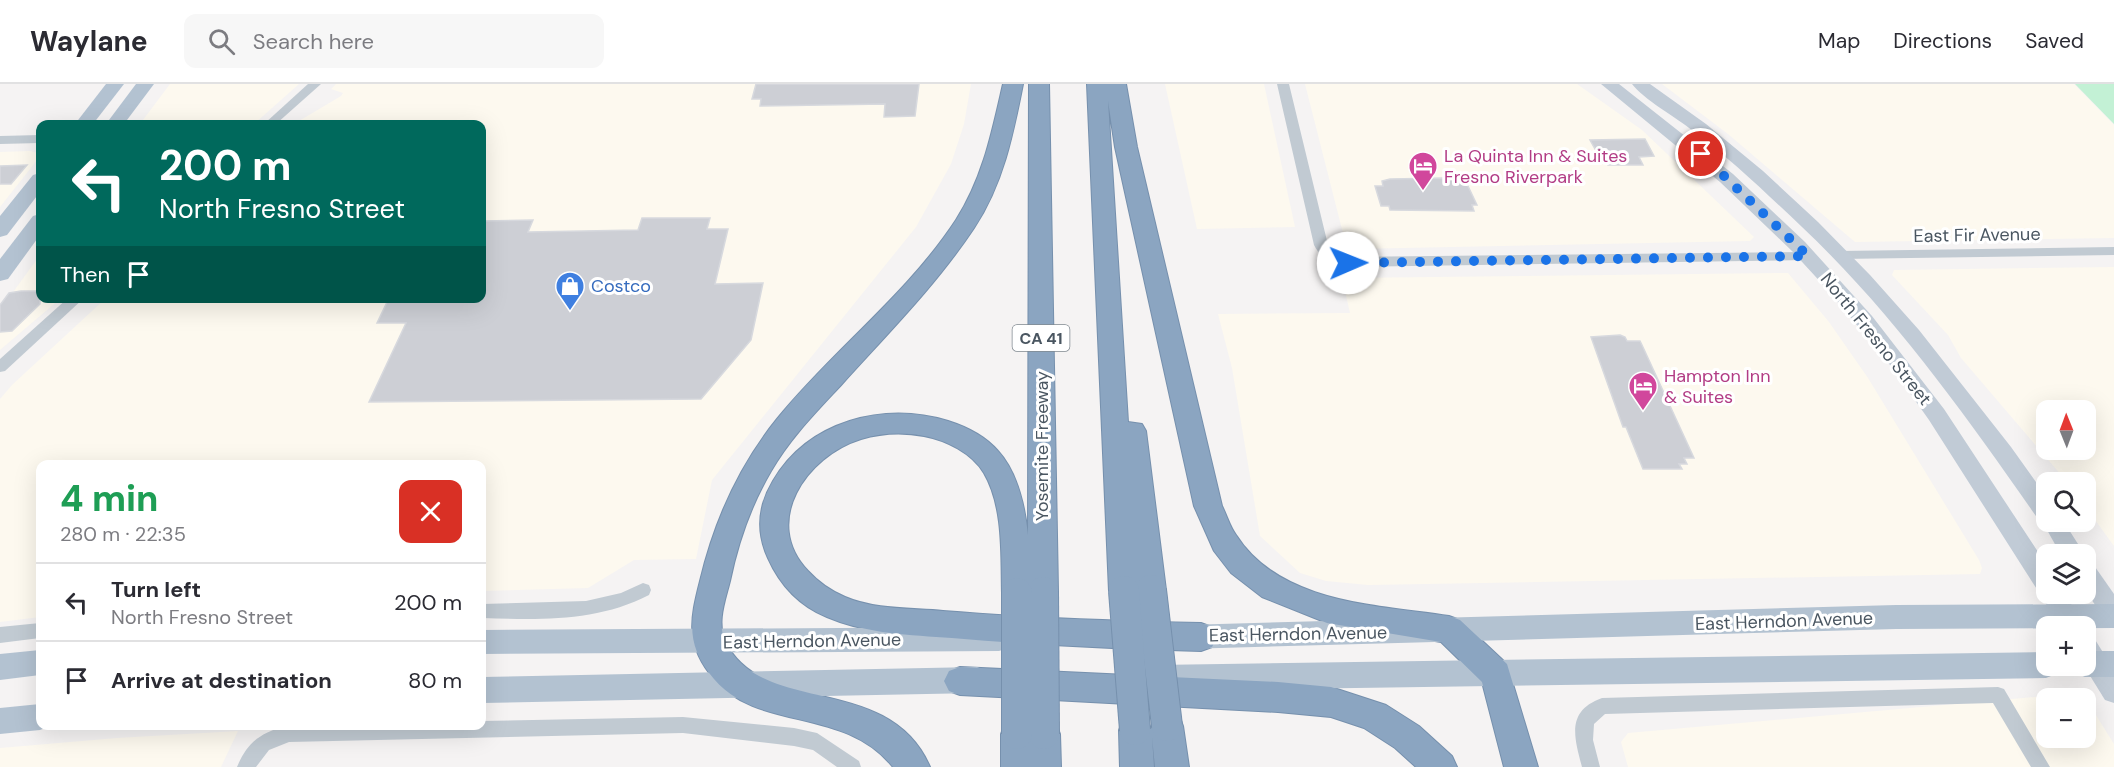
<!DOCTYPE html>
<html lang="en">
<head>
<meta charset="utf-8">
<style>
	body { margin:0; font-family:"DM Sans",sans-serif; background:#f7f7f7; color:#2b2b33; height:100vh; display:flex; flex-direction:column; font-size:22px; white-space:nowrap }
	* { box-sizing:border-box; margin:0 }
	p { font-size:20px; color:#7c7c81 }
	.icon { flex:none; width:33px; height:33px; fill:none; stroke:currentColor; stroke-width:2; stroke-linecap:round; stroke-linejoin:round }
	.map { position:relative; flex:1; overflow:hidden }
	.details { position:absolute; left:36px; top:376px; width:450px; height:270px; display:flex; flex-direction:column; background:#fff; border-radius:12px; box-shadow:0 6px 24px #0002 }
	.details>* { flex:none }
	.guide { position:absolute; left:36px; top:36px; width:450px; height:183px; border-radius:12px; box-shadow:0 6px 24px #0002; background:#00695c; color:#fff; overflow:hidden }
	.needle { width:39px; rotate:359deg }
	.fabs { position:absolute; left:2036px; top:316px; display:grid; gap:12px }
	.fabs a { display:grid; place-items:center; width:60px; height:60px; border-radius:12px; background:#fff; box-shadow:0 6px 24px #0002; font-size:30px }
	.pin { position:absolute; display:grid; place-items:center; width:51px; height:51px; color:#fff; margin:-26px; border:3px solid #fff; border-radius:50%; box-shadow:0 2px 6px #0007 }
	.me { position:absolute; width:66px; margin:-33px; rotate:89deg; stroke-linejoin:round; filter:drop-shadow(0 0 4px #0008) }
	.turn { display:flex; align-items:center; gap:21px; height:126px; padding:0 24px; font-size:27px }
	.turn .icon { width:78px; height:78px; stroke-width:2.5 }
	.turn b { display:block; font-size:42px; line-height:51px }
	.then { display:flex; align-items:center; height:57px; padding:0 24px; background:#0003; gap:12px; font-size:22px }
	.round { display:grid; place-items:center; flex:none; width:63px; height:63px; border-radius:12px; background:#f7f7f7 }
	.headline { display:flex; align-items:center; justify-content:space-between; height:102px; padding:0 24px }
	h1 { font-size:36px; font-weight:800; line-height:45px; color:#1e9e55 }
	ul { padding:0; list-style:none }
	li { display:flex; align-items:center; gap:18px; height:78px; padding:0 24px; border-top:2px solid #e1e1e2 }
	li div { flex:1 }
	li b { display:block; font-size:22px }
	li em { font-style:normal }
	header { display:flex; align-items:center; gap:36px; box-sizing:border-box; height:84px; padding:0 30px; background:#fff; border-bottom:2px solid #e1e1e2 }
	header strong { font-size:28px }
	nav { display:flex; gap:33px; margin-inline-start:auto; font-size:21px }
	.search { width:420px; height:54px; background:#f7f7f7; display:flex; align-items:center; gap:15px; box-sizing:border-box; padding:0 21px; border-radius:12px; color:#7c7c81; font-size:22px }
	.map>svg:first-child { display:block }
</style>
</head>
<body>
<header>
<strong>Waylane</strong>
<div class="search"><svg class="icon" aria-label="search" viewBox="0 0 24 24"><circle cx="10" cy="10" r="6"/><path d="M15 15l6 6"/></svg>Search here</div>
<nav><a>Map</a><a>Directions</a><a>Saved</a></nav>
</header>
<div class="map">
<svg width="2114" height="683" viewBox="0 0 2114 683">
	<rect width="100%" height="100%" fill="#f5f3f3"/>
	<g fill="#fdf9ef" fill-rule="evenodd">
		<polygon points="170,0 299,0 254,40 140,40"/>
		<polygon points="336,0 971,0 964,40 951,80 916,143 712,396 696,475 634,476 588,504 482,507 482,381 40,381 40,533 0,538 0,315 12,301 105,215 482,214 482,40 294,40 341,12 343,9 331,5"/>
		<polygon points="1165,0 1264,0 1295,143 1197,145"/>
		<polygon points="1305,0 1577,0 1642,46 1754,153 1750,157 1353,165 1346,161"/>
		<polygon points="1662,0 2074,0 2114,41 2114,154 1855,158 1728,50"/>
		<polygon points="30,67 38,69 38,75 0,123 0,68"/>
		<polygon points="40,171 40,214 60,215 0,266 0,226"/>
		<path d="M 2114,183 L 2114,462 L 2085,422 L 2085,399 L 2068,399 L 1961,274 L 1948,251 L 1892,191 L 1894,186 ZM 2046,327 L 2085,327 L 2085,366 L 2046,366 Z"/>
		<polygon points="1788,189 1829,238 1868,294 1979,476 1982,484 1980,490 1368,501 1326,497 1300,489 1260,452 1232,284 1218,230 1350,229 1342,194"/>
		<polygon points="2069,610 2076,615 2046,615 2046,654 2085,654 2085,622 2094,628 2114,660 2114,683 1628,683 1621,658 1628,649"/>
		<polygon points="238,647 221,683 0,683 0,664 117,654"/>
	</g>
	<polygon fill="#c3f1d5" points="2075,0 2114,0 2114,40"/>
	<g fill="#cdcfd5" stroke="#d7d9de" stroke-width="1.5">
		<polygon points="756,0 919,0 915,32 884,33 885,20 760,22 761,15 752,15"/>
		<polygon points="1645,55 1654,72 1639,73 1643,81 1608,81 1604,72 1599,72 1590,56"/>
		<polygon points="27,81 11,100 0,100 0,82"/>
		<polygon points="1444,94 1461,96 1462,100 1467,100 1477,121 1472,121 1474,127 1390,126 1389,122 1381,122 1375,102 1383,102 1382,97 1390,95"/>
		<polygon points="642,134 710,134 707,145 728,145 715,200 763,199 751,256 701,315 369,318 406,239 377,239 389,214 482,214 482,137 533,136 528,148 638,146"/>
		<polygon points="21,207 40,207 40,220 12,247 0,248 0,221 9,209"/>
		<polygon points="1620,251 1625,253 1627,257 1640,257 1642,261 1694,374 1684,374 1687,380 1679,380 1682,385 1643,385 1626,343 1623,343 1591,253"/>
	</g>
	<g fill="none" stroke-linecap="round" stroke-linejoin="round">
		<g stroke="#7690ad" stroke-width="2">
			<g id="motorway">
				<path d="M 1003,0 L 1023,0 C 1013,51 1003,100 974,144 C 936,201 888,249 842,300 C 816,328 790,354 771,387 C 751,421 738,458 730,497 C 725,517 716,539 726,559 C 763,633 889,588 930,683 L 893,683 C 844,622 759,648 714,595 C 685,561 690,536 700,497 C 714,438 739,382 777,335 C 833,266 907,211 956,136 C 983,94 992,48 1003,0 Z"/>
				<path d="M 1029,0 L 1049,0 L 1058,508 L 1054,517 L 1043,521 L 1032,517 L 1030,513 L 1028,518 L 1017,522 L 1006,518 L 1002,509 C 1001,472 1004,423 984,389 C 972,369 946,356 924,352 C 904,348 881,349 861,355 C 806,372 761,438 808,487 C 818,498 831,507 845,513 C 875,526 912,524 943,527 C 1029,534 1115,537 1201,539 L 1212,543 L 1217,553 L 1212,563 L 1201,567 C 1118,565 1035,561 952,554 C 910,551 867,550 827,533 C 800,522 780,501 768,474 C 756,448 758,422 773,397 C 808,337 884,317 948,337 C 967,343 985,352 998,367 C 1018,389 1025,423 1028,451 Z"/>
				<path d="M 1087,0 L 1126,0 L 1137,63 L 1222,422 C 1227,432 1230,443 1236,451 C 1280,520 1377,521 1449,532 L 1460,536 L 1507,580 L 1538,683 L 1504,683 L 1482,598 L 1441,558 L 1327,539 L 1262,513 L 1231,489 L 1214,467 L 1194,422 L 1115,63 L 1108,17 L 1128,338 L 1142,340 L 1146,347 L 1166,506 L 1162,515 L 1151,519 L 1140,515 L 1138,510 L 1135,516 L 1124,520 L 1113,516 L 1109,507 Z"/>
				<polygon points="960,583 1278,598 1331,603 1386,621 1419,642 1452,672 1457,683 1416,683 1395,664 1364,644 1331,633 1278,628 960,611 949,607 944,597 949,587"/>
				<polygon points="1167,627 1179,631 1183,642 1189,683 1155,683 1152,653 1154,683 1120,683 1119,646 1123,635 1135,631 1147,635 1151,645 1155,631"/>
				<polygon points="1017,635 1029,639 1030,643 1032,639 1044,635 1056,639 1060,650 1061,683 1001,683 1001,650 1005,639"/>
			</g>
		</g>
		<g fill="#c1cad2" fill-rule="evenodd">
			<polygon points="308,0 321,0 276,40 264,40"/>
			<path d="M 1277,0 L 1289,0 L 1328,161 L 1333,169 L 1341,173 L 1808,168 L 1815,172 L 1808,176 L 1348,183 C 1332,181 1322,176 1314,161 Z"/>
			<polygon points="40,51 40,59 0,60 0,52"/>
			<polygon points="2114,163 2114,171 1840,175 1833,171 1840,167"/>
			<polygon points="68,214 84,214 5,287 0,288 0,275"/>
			<path d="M 643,499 L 649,501 L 651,506 L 649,511 C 597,538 539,536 482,534 L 482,520 L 586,517 L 621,509 Z"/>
			<polygon points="40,539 40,554 0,559 0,543"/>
			<path d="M 1998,603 L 2004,605 L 2050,683 L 2031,683 L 1993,619 L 1605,630 L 1594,640 L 1593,656 L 1600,683 L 1582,683 C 1574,653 1566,627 1602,614 Z"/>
			<path d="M 683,633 L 794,644 L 817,649 L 859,677 L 861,683 L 837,683 L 813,666 L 794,662 L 683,649 L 289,658 L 269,666 L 256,683 L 237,683 C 247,659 259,650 284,642 L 482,642 L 482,637 Z"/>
		</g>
		<g fill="#c1cbd6" fill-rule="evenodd">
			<polygon points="1601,0 1619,0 1733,90 1805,158 1872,232 1944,325 2046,480 2046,510 2065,510 2085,543 2060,543 2044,517 2041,508 2038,507 1929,336 1890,281 1826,204 1792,167 1720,98"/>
			<path d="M 1632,0 L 1650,0 L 1706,40 L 1763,87 L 1818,138 L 1870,191 L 1919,246 L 2011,363 L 2046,412 L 2046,438 L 2064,438 L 2085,471 L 2085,472 L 2061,471 L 2042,437 L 2038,435 C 1967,333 1893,229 1802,143 C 1767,110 1732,76 1693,47 C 1677,34 1643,15 1632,0 Z"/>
			<polygon points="2085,477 2093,480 2114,510 2114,540 2106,537 2085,506"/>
			<polygon points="2085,551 2094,554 2114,586 2114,619 2105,616 2084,582"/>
		</g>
		<g fill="#b3c2d1" fill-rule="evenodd">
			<polygon points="106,0 124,0 93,40 75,40"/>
			<polygon points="136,0 154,0 124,40 106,40"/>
			<polygon points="40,89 40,108 7,151 0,153 0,132 33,91"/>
			<polygon points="40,130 40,151 8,195 0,197 0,175 33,132"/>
			<polygon points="2114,520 2114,544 1896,545 1184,565 1174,562 1170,553 1174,544 1184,541 1896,521"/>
			<polygon points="999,543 1009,546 1013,555 1009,564 999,567 482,570 482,546"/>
			<polygon points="40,566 40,591 0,596 0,570"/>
			<polygon points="2085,567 2114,567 2114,593 2085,593 2075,589 2072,582 2085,582"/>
			<polygon points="2046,568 2046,582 2060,582 2056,590 2046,594 1156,607 1146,603 1142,594 1146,585 1156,581"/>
			<polygon points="977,583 987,587 991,596 987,605 977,609 482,619 482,593"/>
			<polygon points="40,620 40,642 50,642 40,646 0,650 0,624"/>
		</g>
		<use href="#motorway" fill="#8ba5c1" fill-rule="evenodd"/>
		<g stroke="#7690ad" stroke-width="32" stroke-linecap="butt">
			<g id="motorway-bridge">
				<polyline points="1151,506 1167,642"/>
				<polyline points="1124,507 1135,646"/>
				<polyline points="1043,508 1044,650"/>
				<polyline points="1017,509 1017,650"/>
			</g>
		</g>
		<use href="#motorway-bridge" stroke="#8ba5c1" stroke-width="30"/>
	</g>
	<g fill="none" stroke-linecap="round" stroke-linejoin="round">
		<polyline stroke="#1a73e8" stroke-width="10" stroke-dasharray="0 18" points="1348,179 1808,172 1701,70"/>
	</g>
	<defs>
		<g id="hotel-pin" transform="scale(1.5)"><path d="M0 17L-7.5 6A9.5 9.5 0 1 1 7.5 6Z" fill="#d1479c" stroke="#fff"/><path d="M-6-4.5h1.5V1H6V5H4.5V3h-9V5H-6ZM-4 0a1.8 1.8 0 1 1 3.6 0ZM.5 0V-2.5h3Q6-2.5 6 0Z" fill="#fff"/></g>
		<g id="shop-pin" transform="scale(1.5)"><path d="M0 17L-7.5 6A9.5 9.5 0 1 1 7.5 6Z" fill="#3f7fe0" stroke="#fff"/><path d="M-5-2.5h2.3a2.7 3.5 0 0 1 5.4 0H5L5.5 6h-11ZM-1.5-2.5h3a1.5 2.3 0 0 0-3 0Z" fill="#fff"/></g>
	</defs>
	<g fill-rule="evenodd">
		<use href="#hotel-pin" x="1423" y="82"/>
		<use href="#shop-pin" x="570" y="202"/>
		<use href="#hotel-pin" x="1643" y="302"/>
	</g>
	<g text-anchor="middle" stroke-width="6" stroke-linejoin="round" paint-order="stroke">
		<rect fill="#fff" stroke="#808990" stroke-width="1.5" x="1012.5" y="241" width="57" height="26" rx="4.5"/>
		<g font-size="16" font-weight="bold" fill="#4a5661">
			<text x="1041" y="260">CA 41</text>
		</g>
		<g font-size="18" fill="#b23c85" stroke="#fff" text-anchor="start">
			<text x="1444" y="78">La Quinta Inn &amp; Suites<tspan x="1444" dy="21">Fresno Riverpark</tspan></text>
			<text x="1664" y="298">Hampton Inn<tspan x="1664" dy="21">&amp; Suites</tspan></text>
		</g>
		<g font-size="18" fill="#4a5661" stroke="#fff">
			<text transform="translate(1977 151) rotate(-1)" y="6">East Fir Avenue</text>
			<text transform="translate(1876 255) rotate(51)" y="6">North Fresno Street</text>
			<text transform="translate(1042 362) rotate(-90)" y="6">Yosemite Freeway</text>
			<text transform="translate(1784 537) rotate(-2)" y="6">East Herndon Avenue</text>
			<text transform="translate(1298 550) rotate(-1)" y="6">East Herndon Avenue</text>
			<text transform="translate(812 557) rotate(-1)" y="6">East Herndon Avenue</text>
		</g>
		<g font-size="18" fill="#366cbe" stroke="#fff" text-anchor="start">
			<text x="591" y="208">Costco</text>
		</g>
	</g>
</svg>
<div class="fabs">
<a><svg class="needle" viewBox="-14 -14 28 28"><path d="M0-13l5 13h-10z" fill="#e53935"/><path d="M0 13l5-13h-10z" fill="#7c7c81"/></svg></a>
<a><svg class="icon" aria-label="search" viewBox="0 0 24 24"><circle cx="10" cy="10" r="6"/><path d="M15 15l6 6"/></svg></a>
<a><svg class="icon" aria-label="layers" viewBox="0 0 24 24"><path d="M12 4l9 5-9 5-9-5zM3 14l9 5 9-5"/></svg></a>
<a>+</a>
<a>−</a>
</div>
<div class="pin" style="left:1701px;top:70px;background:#d93025"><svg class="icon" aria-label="arrive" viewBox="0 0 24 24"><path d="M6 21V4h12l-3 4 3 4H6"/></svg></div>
<svg class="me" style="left:1348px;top:179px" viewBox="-20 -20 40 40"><circle r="19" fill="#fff"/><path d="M0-13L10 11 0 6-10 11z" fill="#1a73e8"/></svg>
<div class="guide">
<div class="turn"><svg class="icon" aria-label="left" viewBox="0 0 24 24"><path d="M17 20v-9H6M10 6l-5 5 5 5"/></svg><div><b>200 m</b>North Fresno Street</div></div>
<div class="then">Then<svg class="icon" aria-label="arrive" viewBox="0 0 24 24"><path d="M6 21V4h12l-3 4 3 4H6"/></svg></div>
</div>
<section class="details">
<div class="headline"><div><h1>4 min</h1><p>280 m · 22:35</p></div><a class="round" style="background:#d93025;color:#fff"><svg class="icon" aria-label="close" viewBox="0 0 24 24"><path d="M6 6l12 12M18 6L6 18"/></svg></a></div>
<ul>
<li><svg class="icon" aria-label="left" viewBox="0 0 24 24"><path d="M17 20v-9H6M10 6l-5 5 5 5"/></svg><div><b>Turn left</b><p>North Fresno Street</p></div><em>200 m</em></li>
<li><svg class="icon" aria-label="arrive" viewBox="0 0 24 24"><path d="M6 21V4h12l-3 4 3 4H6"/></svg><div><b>Arrive at destination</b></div><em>80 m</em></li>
</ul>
</section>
</div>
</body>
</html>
